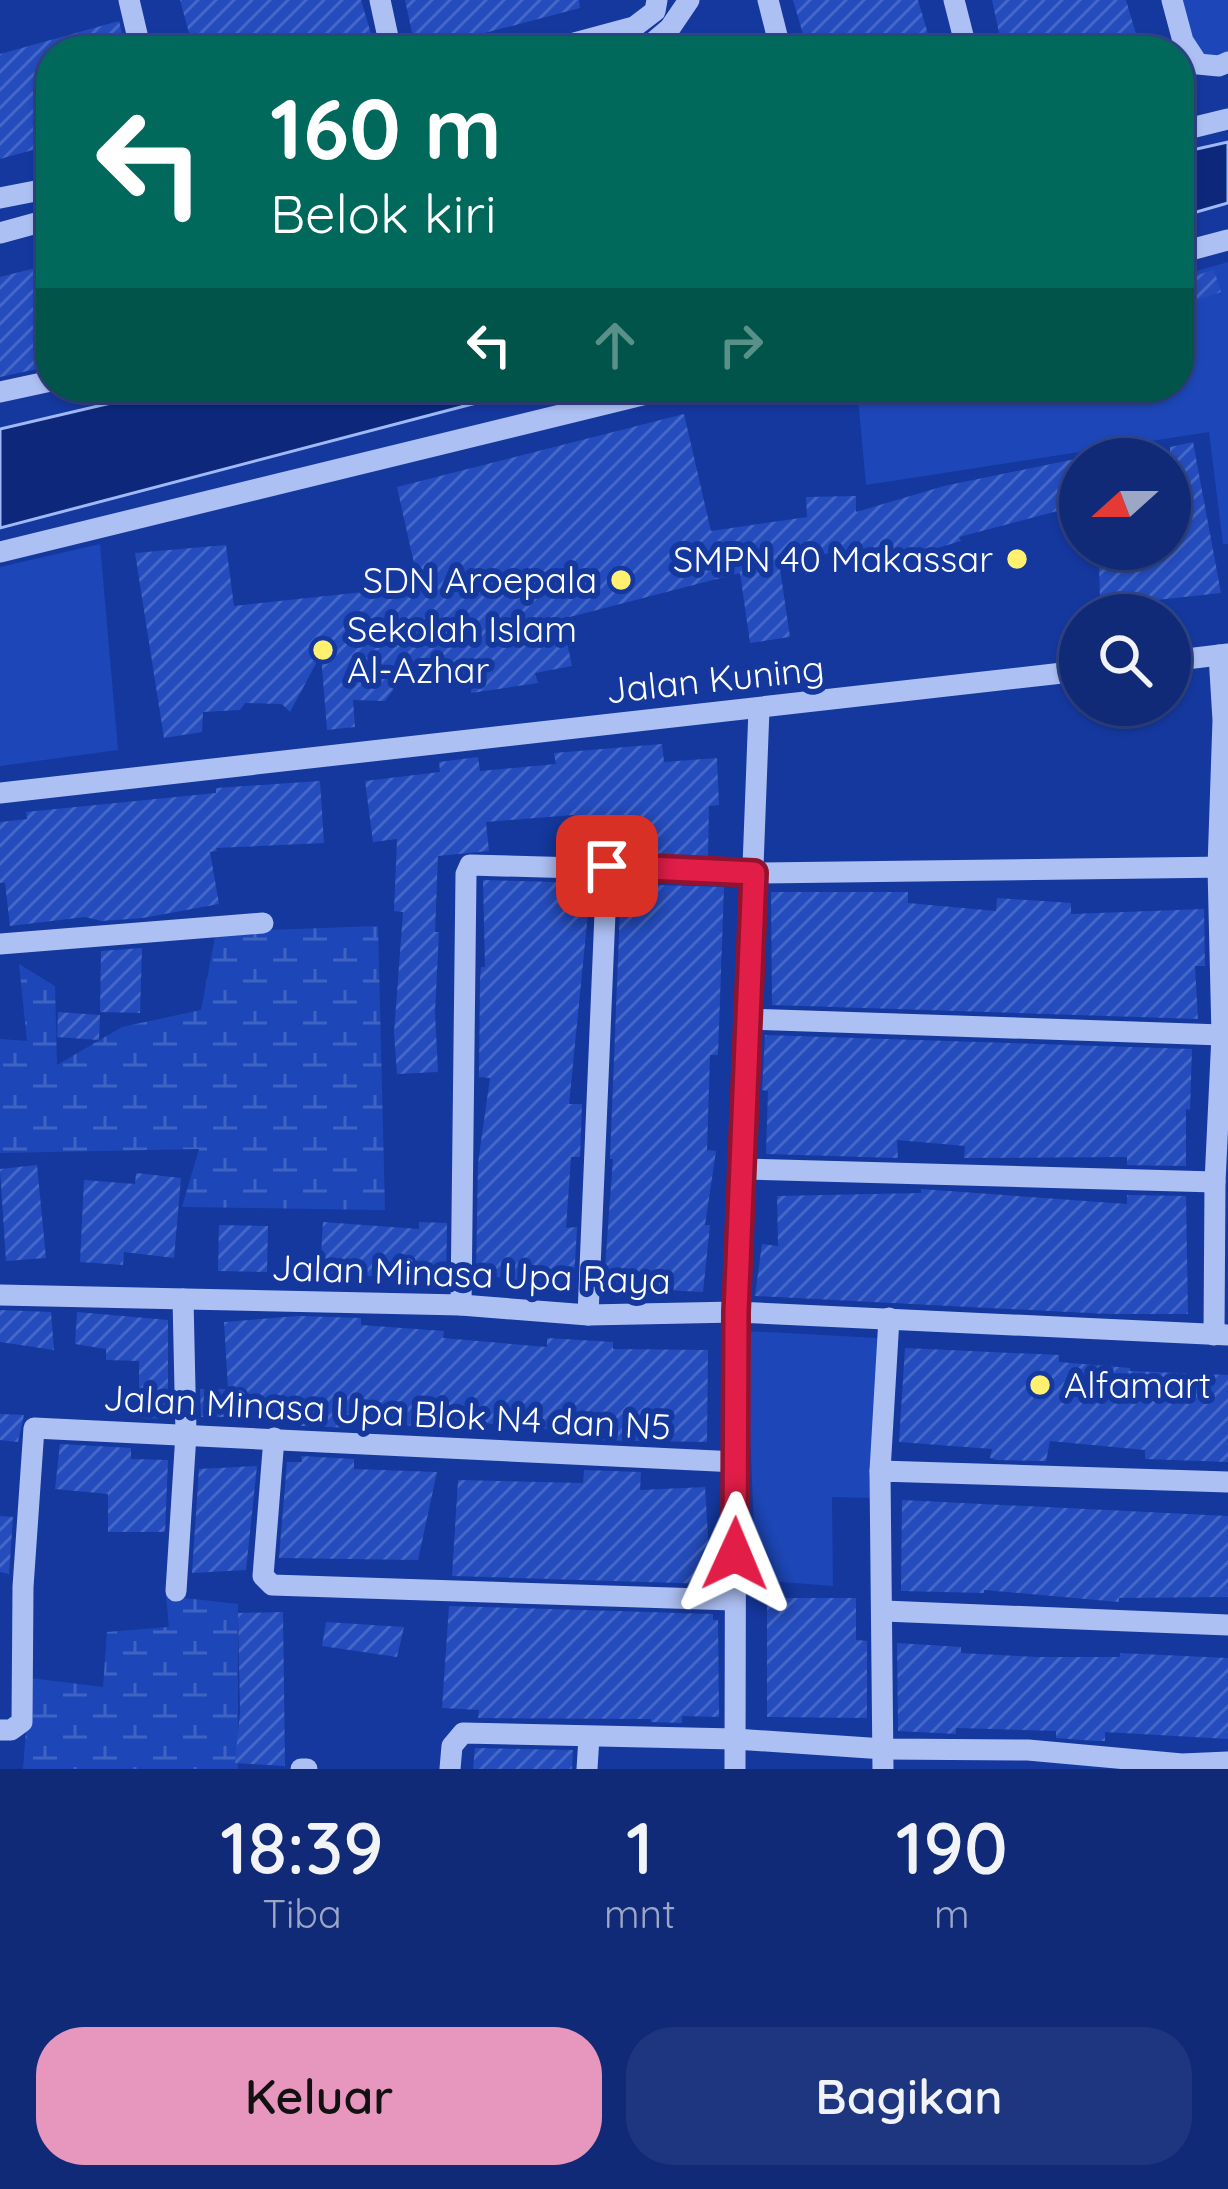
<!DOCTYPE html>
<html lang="id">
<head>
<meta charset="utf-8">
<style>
	body { margin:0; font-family:Quicksand,sans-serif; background:#1e367f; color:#f1f3f6; height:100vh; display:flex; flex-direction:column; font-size:45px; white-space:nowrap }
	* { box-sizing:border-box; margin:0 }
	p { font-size:39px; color:#9ca7c6 }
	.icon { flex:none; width:66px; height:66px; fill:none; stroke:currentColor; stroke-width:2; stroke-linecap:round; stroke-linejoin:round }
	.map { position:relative; height:1769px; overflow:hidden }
	.panel { display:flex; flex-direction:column; background:#102a77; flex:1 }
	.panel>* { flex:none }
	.banner { position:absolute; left:36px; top:36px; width:1158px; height:366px; border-radius:48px; box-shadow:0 3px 9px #0004,0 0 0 3px #304689; background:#00695c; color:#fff; overflow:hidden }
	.needle { width:78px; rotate:249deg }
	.buttons { position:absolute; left:1059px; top:438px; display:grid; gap:24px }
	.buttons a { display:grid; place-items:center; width:132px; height:132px; border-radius:50%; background:#102a77; box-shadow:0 3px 9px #0004,0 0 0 3px #304689; font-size:60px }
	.pin { position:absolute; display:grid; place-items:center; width:102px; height:102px; color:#fff; margin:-51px; border-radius:24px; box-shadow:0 6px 18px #0006 }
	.me { position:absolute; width:132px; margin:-66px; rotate:1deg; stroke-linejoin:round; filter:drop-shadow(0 0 9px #0008) }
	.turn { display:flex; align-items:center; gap:42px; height:252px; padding:0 36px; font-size:54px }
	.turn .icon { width:156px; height:156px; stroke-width:2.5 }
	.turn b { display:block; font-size:84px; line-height:102px }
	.lanes { display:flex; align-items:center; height:114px; padding:0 36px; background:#0003; justify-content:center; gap:60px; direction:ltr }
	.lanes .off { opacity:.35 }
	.eta { display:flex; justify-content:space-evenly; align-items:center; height:204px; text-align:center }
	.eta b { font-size:72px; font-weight:600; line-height:84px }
	.action { display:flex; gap:24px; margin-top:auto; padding:24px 36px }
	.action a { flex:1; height:138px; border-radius:48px; background:#e797bd; color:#111; font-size:48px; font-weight:600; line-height:138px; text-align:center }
	.action a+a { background:#1e367f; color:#f1f3f6 }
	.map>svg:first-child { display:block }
</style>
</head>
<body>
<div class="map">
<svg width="1228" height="1769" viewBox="0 0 1228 1769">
	<defs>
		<pattern id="wetland-marsh" width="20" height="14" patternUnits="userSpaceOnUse" patternTransform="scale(3)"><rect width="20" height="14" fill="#1d47b8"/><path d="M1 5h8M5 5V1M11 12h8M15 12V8" fill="none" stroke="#3f63c3"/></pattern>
		<pattern id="building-hatch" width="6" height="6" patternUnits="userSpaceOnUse" patternTransform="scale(3)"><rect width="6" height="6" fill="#244cbd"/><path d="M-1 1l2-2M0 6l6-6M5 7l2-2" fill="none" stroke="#4567c7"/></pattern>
	</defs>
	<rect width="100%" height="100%" fill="#15389f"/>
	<g fill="#1d47b8">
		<polygon points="1172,0 1228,0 1228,67 1190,77"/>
		<polygon points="1228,262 1228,544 1223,544 1209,432 866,485 857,387 1179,387 1179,276"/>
		<polygon points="100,544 118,750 0,766 0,567"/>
		<polygon points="746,1331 877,1338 875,1498 832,1497 833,1586 756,1580"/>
	</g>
	<g fill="url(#wetland-marsh)">
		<polygon points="378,926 385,1210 182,1207 199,1149 0,1153 0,1039 27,1041 19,964 55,986 57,1065 122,1027 201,1010 216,932"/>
		<polygon points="166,1596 238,1604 238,1769 23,1769 30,1678 103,1687 107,1632 169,1627"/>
	</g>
	<g fill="#0d287b" stroke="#a0b8f6" stroke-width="3">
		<polygon points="1228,142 1228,203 1179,217 1179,153"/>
		<polygon points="179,387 537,387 0,528 0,429"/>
	</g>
	<g fill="url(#building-hatch)">
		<polygon points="180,0 361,0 376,51 194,51"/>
		<polygon points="405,0 579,0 580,8 416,51"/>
		<polygon points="793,0 918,0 933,51 808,51"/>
		<polygon points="992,0 1126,0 1141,51 1003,51"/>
		<polygon points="119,21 126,51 51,51 51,145 0,159 0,54"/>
		<polygon points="51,264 51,366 0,377 0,277"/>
		<polygon points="1214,270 1221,292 1191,302 1184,279"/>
		<polygon points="684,414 711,531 807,517 806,497 856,496 856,512 944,486 1080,458 1080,505 959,537 961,541 891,562 888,552 778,555 790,637 750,643 740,573 562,619 572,666 535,673 538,683 471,693 473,673 399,682 385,701 353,700 355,727 327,730 321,654 290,712 282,704 245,703 240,710 203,712 202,732 164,738 135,553 226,545 234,606 419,586 397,487"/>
		<polygon points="1193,442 1221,593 1147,601 1100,600 1099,566 1157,557 1155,549 1170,549 1170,447"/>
		<polygon points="662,744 664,762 717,758 719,805 709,806 708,857 580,853 573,815 486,822 489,851 438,856 435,932 439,932 435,1012 438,1072 397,1074 394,1033 403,912 394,911 397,839 373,842 365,781 440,772 439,762 478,757 480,771 556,764 554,753"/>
		<polygon points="320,781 324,843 216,848 217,851 210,852 219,904 143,918 102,921 85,917 10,926 5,883 0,883 0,822 27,819 26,812 216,793 216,788"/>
		<polygon points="483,880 591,883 569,1104 582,1104 580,1157 571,1157 566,1228 577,1227 574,1281 525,1282 476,1273 478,1163 490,1078 479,1077 480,979 481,967 485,967"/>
		<polygon points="621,884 724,887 718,1055 710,1055 707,1150 716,1151 705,1225 710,1225 703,1292 610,1287 610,1281 604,1281 613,1159 610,1159"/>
		<polygon points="771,892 908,892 908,903 996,911 997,898 1071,903 1071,914 1204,909 1205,966 1195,966 1198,1019 772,1005"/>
		<polygon points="142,948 140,1013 100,1012 101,951"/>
		<polygon points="58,1012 100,1015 99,1040 57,1037"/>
		<polygon points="765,1035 1192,1049 1190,1110 1186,1109 1186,1166 1127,1165 1127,1157 964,1158 965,1146 897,1140 898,1158 766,1154 768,1091 762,1090"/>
		<polygon points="37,1165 46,1258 6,1261 0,1169"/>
		<polygon points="136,1173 181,1178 174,1258 124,1252 123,1265 80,1262 84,1180 135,1184"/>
		<polygon points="921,1189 1127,1204 1127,1195 1186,1196 1188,1314 1108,1314 755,1296 762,1244 778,1246 777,1196 921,1193"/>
		<polygon points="323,1222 419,1229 419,1222 447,1223 446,1281 320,1273"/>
		<polygon points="219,1225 268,1226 267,1272 218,1271"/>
		<polygon points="0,1310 51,1312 54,1350 0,1342"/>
		<polygon points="77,1312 168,1320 168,1419 139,1418 139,1361 106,1360 106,1349 75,1344"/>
		<polygon points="299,1316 361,1318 361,1325 444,1331 443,1338 547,1347 547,1338 613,1342 613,1349 708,1350 707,1442 585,1440 585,1433 438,1419 437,1428 354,1421 354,1428 301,1426 301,1418 230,1422 230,1417 201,1417 200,1389 228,1389 224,1322"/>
		<polygon points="905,1348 1059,1355 1059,1362 1130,1368 1130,1371 1228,1375 1228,1462 1145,1459 1145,1450 1050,1441 1046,1461 997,1460 990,1458 992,1449 899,1442"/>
		<polygon points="0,1414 24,1415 18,1442 0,1440"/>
		<polygon points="60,1444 131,1448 131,1459 168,1460 165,1532 108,1532 108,1494 55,1489"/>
		<polygon points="301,1456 354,1459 354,1469 437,1472 418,1560 279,1558 287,1462 302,1462"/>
		<polygon points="257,1466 246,1570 192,1573 199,1469"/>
		<polygon points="584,1470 641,1472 640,1490 705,1487 711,1584 452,1576 458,1480 583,1483"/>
		<polygon points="902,1500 1228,1516 1228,1597 1119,1598 1119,1602 984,1590 984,1593 901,1591"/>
		<polygon points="0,1516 13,1517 9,1574 0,1572"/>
		<polygon points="767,1598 856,1598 856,1640 867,1641 867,1718 767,1717"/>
		<polygon points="449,1606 713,1614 713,1620 718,1620 719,1717 682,1716 682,1723 651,1722 651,1719 478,1718 479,1710 442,1708"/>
		<polygon points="283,1612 285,1766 235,1763 240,1712 238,1613"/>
		<polygon points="326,1622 404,1627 397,1657 322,1646"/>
		<polygon points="897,1643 961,1647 961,1653 1037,1657 1120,1657 1120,1653 1228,1658 1228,1739 1105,1732 1105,1741 1096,1741 1056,1738 1056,1731 956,1728 956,1734 898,1731"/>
		<polygon points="475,1748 573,1750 572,1769 473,1769"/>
	</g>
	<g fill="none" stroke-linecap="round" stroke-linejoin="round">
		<g stroke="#adc0f3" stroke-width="21">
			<polyline points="129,0 141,51"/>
			<polyline points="380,0 391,51"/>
			<polyline points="768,0 781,51"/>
			<polyline points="954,0 967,51"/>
			<polyline points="1172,0 1183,41 1198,64 1219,66 1228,62"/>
			<polyline points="545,51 634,27 655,11 657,0"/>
			<polyline points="643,51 670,28 689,0"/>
			<polyline points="1179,131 1228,119"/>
			<polyline points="0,198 51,188"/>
			<polyline points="0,233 51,219"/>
			<polyline points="1179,253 1228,240"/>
			<polyline points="0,392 51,381"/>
			<polyline points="0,552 675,387"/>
			<polyline points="1170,661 1228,654"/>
			<polyline points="0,793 1080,671"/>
			<polyline points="0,944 263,923"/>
			<polyline points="747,1019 1222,1035"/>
			<polyline points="742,1169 1215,1182"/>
			<polyline points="0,1295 461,1305 588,1315 736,1312 1228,1335"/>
			<polyline points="461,1305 466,874 470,865 754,873 1228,867"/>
			<polyline points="588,1315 607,866"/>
			<polyline points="1214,1335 1215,1182 1222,1035 1218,867 1223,720 1219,655"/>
			<polyline points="274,1438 263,1576 272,1585 733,1600"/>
			<polyline points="880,1471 889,1318"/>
			<polyline points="176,1591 186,1434 183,1299"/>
			<polyline points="884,1611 1228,1625"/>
			<polyline points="0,1730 11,1730 22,1722 23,1587 34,1428 737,1462"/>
			<polyline points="301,1769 307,1769"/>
			<polyline points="450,1769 452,1746 463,1733 735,1739 884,1749 1028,1750 1182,1764 1228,1762"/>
			<polyline points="587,1769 589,1737"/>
			<polyline points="735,1769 736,1312 759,709"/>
			<polyline points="883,1769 880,1471 1228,1482"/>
		</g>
	</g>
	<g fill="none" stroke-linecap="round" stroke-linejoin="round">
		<g stroke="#92132f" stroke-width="30">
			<polyline id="route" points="607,866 754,873 736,1312 735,1554"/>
		</g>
		<use href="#route" stroke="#e11d48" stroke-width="21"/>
	</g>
	<g fill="#fff070" stroke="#15389f" stroke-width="4.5">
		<circle cx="1017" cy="559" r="12"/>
		<circle cx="621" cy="580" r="12"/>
		<circle cx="323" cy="650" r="12"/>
		<circle cx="1040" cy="1385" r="12"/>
	</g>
	<g text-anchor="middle" stroke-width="12" stroke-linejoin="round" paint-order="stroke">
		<g font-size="36" fill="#fff" stroke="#15389f" text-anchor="end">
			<text x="993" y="572">SMPN 40 Makassar</text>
			<text x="597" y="593">SDN Aroepala</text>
			<text x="347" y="642" text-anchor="start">Sekolah Islam<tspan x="347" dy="41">Al-Azhar</tspan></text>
			<text x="1064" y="1398" text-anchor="start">Alfamart</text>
		</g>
		<g font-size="36" fill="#fff" stroke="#15389f">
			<text transform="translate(715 679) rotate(-6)" y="13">Jalan Kuning</text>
			<text transform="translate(471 1274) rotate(2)" y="13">Jalan Minasa Upa Raya</text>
			<text transform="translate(387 1412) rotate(3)" y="13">Jalan Minasa Upa Blok N4 dan N5</text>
		</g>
	</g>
</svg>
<div class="buttons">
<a><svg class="needle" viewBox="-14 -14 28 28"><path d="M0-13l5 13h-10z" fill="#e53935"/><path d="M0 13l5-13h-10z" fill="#9ca7c6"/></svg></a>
<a><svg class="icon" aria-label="search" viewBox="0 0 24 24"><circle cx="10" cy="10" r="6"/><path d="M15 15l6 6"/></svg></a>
</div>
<div class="pin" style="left:607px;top:866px;background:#d93025"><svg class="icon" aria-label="arrive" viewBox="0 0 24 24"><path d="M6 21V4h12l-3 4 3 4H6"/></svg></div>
<svg class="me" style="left:735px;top:1554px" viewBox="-20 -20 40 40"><path d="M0-17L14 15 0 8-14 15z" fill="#e11d48" stroke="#fff" stroke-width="4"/></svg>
<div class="banner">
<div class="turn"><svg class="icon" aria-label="left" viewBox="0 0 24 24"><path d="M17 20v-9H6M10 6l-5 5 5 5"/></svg><div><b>160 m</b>Belok kiri</div></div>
<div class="lanes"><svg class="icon" aria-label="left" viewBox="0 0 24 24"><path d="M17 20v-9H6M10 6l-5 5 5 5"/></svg><svg class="icon off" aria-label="ahead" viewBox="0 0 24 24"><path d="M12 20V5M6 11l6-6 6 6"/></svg><svg class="icon off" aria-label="right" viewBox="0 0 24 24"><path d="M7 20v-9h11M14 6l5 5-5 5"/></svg></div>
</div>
</div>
<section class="panel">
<div class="eta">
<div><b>18:39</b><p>Tiba</p></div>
<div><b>1</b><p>mnt</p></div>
<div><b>190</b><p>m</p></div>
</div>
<div class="action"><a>Keluar</a><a>Bagikan</a></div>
</section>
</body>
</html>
